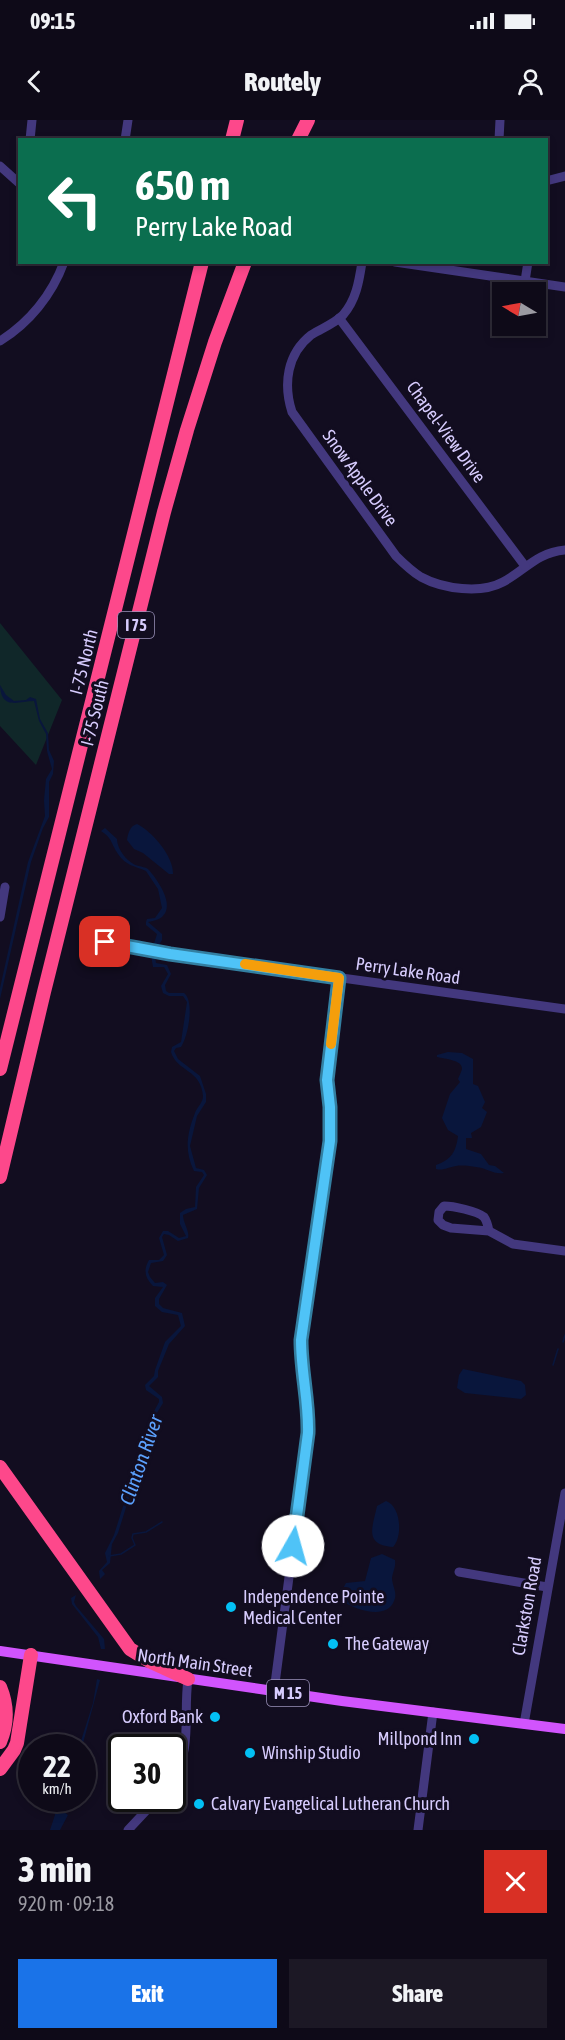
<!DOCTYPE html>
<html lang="en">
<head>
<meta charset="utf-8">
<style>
	body { margin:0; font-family:"Asap Condensed",sans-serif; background:#1c1825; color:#f1f3f6; height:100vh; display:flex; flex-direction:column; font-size:22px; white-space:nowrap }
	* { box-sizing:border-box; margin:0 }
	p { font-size:20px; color:#9b9aa2 }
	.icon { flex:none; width:33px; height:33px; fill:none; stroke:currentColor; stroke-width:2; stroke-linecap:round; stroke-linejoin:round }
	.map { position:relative; height:1710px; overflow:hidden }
	.side { display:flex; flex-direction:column; background:#0e0a18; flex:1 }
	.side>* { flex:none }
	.hud { position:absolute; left:18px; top:18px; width:530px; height:126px; border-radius:0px; box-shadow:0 3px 9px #0003,0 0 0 2px #2e2b37; background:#0b6e4f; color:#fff; overflow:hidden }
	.needle { width:39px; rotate:280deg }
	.tools { position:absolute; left:492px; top:162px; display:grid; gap:12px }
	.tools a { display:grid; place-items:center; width:54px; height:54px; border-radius:0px; background:#0e0a18; box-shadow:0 3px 9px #0003,0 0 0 2px #2e2b37; font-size:30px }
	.speed { position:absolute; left:18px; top:1614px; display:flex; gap:12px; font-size:30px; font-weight:700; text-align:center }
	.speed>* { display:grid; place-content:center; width:78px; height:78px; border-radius:50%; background:#0e0a18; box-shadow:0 3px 9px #0003,0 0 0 2px #2e2b37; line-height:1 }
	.speed small { font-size:15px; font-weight:400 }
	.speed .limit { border:3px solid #111; border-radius:9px; background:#fff; color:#111 }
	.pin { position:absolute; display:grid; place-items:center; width:51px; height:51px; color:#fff; margin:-26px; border-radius:12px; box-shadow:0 3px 9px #0006 }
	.me { position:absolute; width:66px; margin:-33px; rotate:7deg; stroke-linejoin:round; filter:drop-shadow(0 0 4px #0008) }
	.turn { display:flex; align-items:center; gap:21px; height:126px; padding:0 18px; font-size:27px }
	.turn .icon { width:78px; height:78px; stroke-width:2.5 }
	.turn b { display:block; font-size:42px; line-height:51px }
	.round { display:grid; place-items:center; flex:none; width:63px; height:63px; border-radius:0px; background:#1c1825 }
	.head { display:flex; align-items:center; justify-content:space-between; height:102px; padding:0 18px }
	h1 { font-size:36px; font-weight:800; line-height:45px }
	.action { display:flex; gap:12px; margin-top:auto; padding:12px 18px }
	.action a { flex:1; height:69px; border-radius:0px; background:#1a73e8; color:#fff; font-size:24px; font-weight:800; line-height:69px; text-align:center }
	.action a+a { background:#1c1825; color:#f1f3f6 }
	.status { display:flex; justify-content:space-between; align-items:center; height:42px; padding:0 30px; background:#0e0a18; direction:ltr }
	.status svg { height:16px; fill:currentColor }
	header { display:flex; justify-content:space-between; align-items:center; height:78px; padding:0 18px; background:#0e0a18; font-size:27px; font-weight:800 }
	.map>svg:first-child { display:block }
</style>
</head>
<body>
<div class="status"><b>09:15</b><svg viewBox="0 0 49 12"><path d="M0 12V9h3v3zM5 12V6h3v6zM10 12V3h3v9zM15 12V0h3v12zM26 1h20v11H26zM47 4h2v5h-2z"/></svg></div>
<header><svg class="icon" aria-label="back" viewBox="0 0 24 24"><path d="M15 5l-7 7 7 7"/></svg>Routely<svg class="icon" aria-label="person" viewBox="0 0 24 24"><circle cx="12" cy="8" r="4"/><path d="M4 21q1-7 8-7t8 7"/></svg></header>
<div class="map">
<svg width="565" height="1710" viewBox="0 0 565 1710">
	<rect width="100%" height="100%" fill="#120d20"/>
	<polygon fill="#102729" points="0,503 62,580 36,645 0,606"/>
	<g fill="#09163c">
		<path d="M 0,565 L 6,575 L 14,581 L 26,580 L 30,577 L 36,579 L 40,599 L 48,613 L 49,630 L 54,641 L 53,654 L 49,662 L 49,697 L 43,708 L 31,742 L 0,879 L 0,868 L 28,742 L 45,696 L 44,680 L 46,659 L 52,649 L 47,631 L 46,614 L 39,601 L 34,581 C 19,581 1,591 0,565 Z"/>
		<path d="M 137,704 C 152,711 174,737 173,754 L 169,754 L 143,733 L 134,729 L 127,720 C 128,713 130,706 137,704 Z"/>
		<path d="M 105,708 L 117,719 C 117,729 128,744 139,746 C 142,747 145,747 148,749 C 157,759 176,785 162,797 C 158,800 153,801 148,802 L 162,814 L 162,820 L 157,828 L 153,827 L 157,814 L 146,805 L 146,802 L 147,799 L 155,798 L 162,788 L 158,769 L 146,751 C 135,746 126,746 118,734 C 110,722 113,719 101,711 Z"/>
		<path d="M 151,835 L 155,836 L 156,843 L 167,845 L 171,854 L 165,865 L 166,871 L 169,873 L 184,873 C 195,881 188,917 181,927 L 176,928 L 174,931 L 178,939 L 200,956 L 206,974 L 206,982 L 197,996 L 190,1026 L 196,1048 L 204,1050 L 207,1055 L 199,1068 L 197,1089 L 183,1095 C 183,1103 190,1111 188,1118 L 178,1121 L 169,1115 L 164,1114 L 162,1117 L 167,1135 L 163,1141 L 151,1143 L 148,1152 L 150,1157 L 155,1163 L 163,1162 L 167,1165 L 159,1179 L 159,1184 L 163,1188 L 182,1193 L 185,1206 L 169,1224 L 158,1251 L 158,1257 L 149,1266 L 162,1277 L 163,1283 L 155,1296 L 155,1305 L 146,1324 L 118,1413 L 112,1424 L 110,1443 L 102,1450 L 105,1454 L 100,1459 L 99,1451 L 107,1442 L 105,1433 L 114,1415 L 143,1323 L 152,1304 L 152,1295 L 159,1282 L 159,1279 L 146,1270 L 145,1265 L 154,1256 L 155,1250 L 165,1222 L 181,1206 L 178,1195 L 162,1192 L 155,1186 L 155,1178 L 163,1167 L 153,1166 C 145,1158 143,1150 149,1140 L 159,1140 L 164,1135 L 159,1118 L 163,1111 L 168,1111 L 179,1118 L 186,1116 L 180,1104 L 180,1093 L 186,1089 L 195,1087 L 196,1067 L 204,1055 L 202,1052 L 194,1051 C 184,1031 187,1013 195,993 C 197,987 203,983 203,976 C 201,949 177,952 171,932 L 172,927 L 181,922 L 187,882 L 183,876 L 169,876 L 163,873 L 161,866 L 168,854 L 164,847 L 153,847 Z"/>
		<path d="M 448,932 L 462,933 L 473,939 L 473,964 L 478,966 L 485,982 L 482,988 L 487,992 L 481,1007 L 471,1013 L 472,1018 L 466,1018 L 466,1029 L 481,1034 L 489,1045 L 495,1046 L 504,1053 C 494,1055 487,1048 476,1047 C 470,1046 462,1045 456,1046 C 448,1047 444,1051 436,1049 L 436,1045 C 451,1040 456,1032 458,1016 L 448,1010 L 442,998 L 450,974 L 460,962 L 458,959 C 459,956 461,953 462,949 C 463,940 445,939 437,937 L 437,935 Z"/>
		<polygon points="463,1249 521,1261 525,1265 526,1275 521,1279 465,1273 457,1268 459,1255"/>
		<path d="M 386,1381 C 401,1386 403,1417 393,1427 C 363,1425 373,1406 377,1386 Z"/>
		<path d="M 382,1434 L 395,1440 C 396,1447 393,1451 392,1458 C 392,1466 398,1473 394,1481 C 387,1500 356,1490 344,1482 L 341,1472 L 346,1463 L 365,1461 L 371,1438 Z"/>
		<polygon points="76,1475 74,1482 76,1486 104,1519 105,1529 101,1529 98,1517 72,1484 71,1478"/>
		<polygon points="97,1559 100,1560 82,1627 79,1627 93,1583"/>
		<polygon points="59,1679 63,1679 59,1688 68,1695 60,1710 50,1710 55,1695 54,1691"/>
	</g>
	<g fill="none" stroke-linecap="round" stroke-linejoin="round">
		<g stroke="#09163c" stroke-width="1.5">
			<polyline points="563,1222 565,1215"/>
			<polyline points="553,1245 558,1229"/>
			<polyline points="109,1436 121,1434 135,1425 132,1418 133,1414 146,1412 162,1402"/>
		</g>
		<g stroke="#43387e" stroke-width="9">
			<polyline points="30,20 32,0"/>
			<polyline points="125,20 128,0"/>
			<polyline points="499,20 500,0"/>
			<polyline points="0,46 20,64"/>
			<polyline points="546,61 565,56"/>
			<path d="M 362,142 C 359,162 356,180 343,195 C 334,204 322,208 311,215 C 287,234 283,264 292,292 L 396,436 C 404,444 411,451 421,457 C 443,469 481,474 503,462 C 527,449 536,433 565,430"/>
			<polyline points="395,142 565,167"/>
			<polyline points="525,161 528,142"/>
			<polyline points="339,198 525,446"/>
			<path d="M 0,221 C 29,203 52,175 64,142"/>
			<polyline points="0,797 5,767"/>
			<polyline points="105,822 169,834 565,889"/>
			<path d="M 489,1111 C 488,1106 487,1101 484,1097 C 477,1091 453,1086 444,1086 L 439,1092 L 438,1100 L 443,1105 L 451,1108 L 489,1111 L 513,1124 L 565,1131"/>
			<polyline points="459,1452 547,1467"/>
			<path d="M 274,1571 L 308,1313 C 309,1282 301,1251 301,1220 L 330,1021 L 330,987 L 327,960 L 339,858"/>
			<polyline points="524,1604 565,1373"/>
			<path d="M 172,1661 C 193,1629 183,1595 188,1559"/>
			<polyline points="128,1710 158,1678"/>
			<polyline points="418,1710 433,1592"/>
		</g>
		<polyline stroke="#d154fd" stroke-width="10" points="0,1531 342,1581 565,1609"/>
		<g stroke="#fd488b" stroke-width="14">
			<polyline points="232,20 237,0"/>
			<polyline points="298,20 308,0"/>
			<polyline points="0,949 202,142"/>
			<polyline points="0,1057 44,872 164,392 187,310 215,222 245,142"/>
			<polyline points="0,1347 130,1529 151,1542 188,1559"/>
			<path d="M 0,1567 C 8,1586 8,1603 0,1622"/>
			<polyline points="0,1649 14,1630 17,1623 31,1535"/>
		</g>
	</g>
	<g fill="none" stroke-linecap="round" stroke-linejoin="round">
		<g stroke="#337fa1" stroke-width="15">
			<path id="route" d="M 105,822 L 170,834 L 339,858 L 327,960 L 330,987 L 330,1021 L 301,1220 C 301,1252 309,1282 308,1313 L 293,1426"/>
		</g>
		<use href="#route" stroke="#4fc3f7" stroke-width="10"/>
		<polyline stroke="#f59e0b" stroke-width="10" points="245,844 339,858 331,924"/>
	</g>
	<g fill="#03c0f4" stroke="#120d20" stroke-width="2">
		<circle cx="231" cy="1487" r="6"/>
		<circle cx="333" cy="1524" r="6"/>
		<circle cx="215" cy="1597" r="6"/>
		<circle cx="474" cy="1619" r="6"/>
		<circle cx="250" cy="1633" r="6"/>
		<circle cx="199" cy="1684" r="6"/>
	</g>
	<g text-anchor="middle" stroke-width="6" stroke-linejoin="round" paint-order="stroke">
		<g fill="#120d20" stroke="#9c93bb" stroke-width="1.5">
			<rect x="118" y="492" width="36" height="26" rx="4.5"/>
			<rect x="267" y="1560" width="42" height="26" rx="4.5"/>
		</g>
		<g font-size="16" font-weight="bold" fill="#d7ccfe">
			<text x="136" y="511">I 75</text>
			<text x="288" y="1579">M 15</text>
		</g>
		<g font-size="18" fill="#d7ccfe" stroke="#120d20">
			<text transform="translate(446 312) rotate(54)" y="6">Chapel-View Drive</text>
			<text transform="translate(360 358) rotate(54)" y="6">Snow Apple Drive</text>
			<text transform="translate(84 542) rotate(-76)" y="6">I-75 North</text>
			<text transform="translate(95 593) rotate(-76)" y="6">I-75 South</text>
			<text transform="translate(408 851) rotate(8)" y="6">Perry Lake Road</text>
			<text transform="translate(527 1486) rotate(-80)" y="6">Clarkston Road</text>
			<text transform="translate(195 1543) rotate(8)" y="6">North Main Street</text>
		</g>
		<g font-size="18" fill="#d7ccfe" stroke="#120d20" text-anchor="start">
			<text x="243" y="1483">Independence Pointe<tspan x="243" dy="21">Medical Center</tspan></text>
			<text x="345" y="1530">The Gateway</text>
			<text x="203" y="1603" text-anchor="end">Oxford Bank</text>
			<text x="462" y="1625" text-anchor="end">Millpond Inn</text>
			<text x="262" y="1639">Winship Studio</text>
			<text x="211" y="1690">Calvary Evangelical Lutheran Church</text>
		</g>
		<g font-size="20" font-style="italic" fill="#5ba0fd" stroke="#120d20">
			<text transform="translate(141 1340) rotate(-71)" y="7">Clinton River</text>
		</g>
	</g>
</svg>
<div class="tools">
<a><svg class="needle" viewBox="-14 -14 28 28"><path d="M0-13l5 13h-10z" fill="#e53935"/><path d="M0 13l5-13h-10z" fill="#9b9aa2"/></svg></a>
</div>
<div class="speed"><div>22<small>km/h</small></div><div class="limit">30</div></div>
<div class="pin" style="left:105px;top:822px;background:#d93025"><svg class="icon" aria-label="arrive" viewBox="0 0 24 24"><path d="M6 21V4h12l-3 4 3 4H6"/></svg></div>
<svg class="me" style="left:293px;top:1426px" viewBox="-20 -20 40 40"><circle r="19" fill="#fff"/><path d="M0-13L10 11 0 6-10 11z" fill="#4fc3f7"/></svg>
<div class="hud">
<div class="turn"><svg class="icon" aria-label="left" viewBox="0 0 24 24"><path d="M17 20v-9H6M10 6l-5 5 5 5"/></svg><div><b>650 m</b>Perry Lake Road</div></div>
</div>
</div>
<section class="side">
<div class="head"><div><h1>3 min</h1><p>920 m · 09:18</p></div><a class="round" style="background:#d93025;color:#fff"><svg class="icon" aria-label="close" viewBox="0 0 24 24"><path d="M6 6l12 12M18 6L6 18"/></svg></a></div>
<div class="action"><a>Exit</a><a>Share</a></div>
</section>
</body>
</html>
